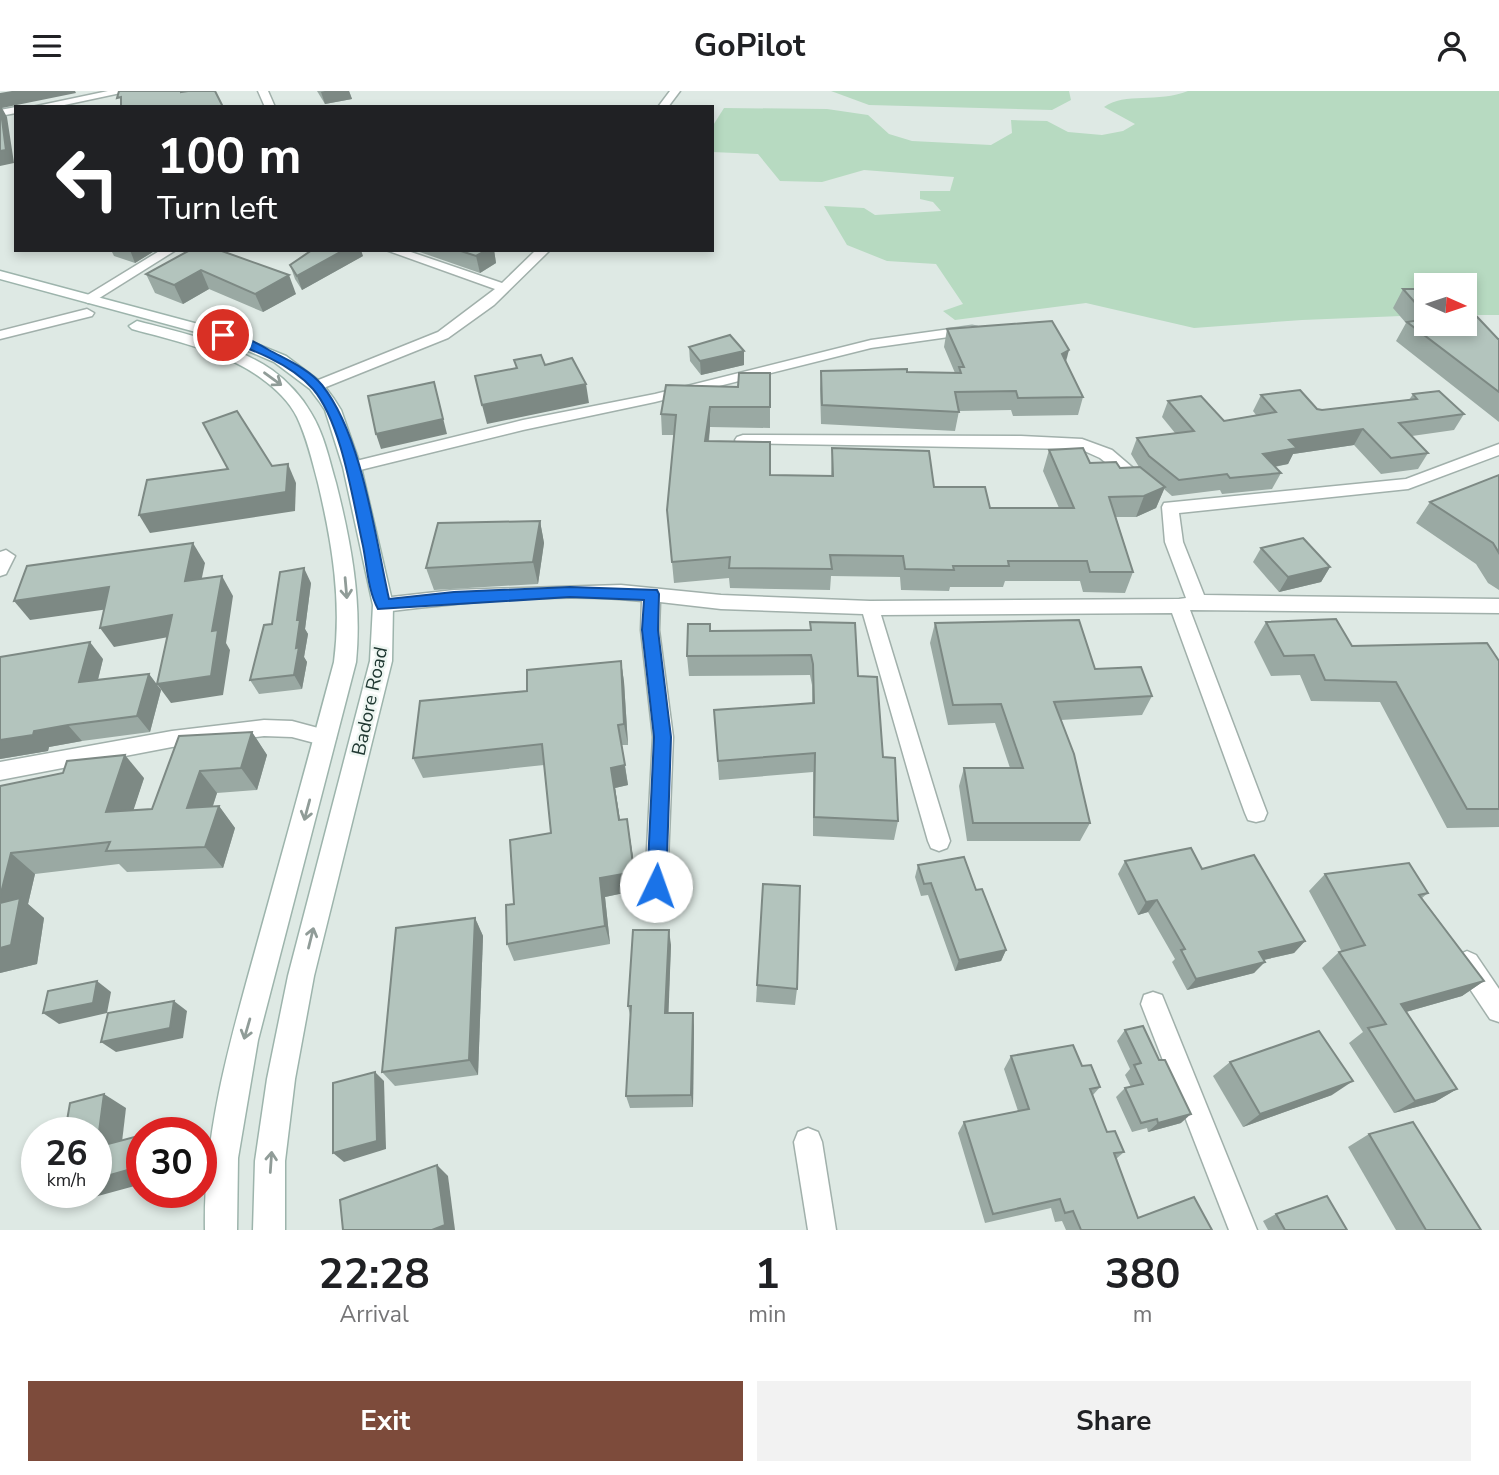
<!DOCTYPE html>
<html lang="en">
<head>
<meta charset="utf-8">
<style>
	body { margin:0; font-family:"Nunito Sans",sans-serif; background:#f2f2f2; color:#202124; height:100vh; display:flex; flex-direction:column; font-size:26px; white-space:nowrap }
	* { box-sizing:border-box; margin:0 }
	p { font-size:23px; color:#757577 }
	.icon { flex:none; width:38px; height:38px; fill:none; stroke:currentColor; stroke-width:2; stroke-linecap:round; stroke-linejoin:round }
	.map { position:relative; height:1139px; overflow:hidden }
	.sheet { display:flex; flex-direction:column; background:#fff; flex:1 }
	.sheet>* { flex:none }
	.hud { position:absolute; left:14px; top:14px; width:700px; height:147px; border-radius:0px; box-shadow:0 4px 10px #0003; background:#202124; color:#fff; overflow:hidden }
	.needle { width:46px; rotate:93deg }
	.fabs { position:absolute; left:1414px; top:182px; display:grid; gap:14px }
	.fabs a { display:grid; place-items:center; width:63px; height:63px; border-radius:0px; background:#fff; box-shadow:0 4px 10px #0003; font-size:35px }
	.speed { position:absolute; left:21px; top:1026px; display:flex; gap:14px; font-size:35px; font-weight:700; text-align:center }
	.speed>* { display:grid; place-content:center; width:91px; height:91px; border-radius:50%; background:#fff; box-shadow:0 4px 10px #0003; line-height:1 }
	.speed small { font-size:18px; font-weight:400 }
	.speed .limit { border:10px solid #d22; background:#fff; color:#111 }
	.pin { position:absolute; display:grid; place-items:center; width:60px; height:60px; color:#fff; margin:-30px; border:4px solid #fff; border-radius:50%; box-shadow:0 2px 7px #0007 }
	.me { position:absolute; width:77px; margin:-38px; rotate:3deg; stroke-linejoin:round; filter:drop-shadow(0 0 5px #0008) }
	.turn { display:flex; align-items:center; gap:24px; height:147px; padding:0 28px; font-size:32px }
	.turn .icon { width:91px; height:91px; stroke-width:2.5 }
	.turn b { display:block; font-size:49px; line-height:60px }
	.eta { display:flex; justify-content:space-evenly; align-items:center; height:119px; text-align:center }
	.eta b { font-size:42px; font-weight:700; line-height:49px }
	.button { display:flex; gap:14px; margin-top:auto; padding:14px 28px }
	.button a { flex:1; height:80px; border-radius:0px; background:#7d4b3b; color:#fff; font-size:28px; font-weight:700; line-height:80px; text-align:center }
	.button a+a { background:#f2f2f2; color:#202124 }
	header { display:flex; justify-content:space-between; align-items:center; height:91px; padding:0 28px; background:#fff; font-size:32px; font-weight:700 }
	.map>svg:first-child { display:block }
</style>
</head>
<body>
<header><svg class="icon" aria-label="menu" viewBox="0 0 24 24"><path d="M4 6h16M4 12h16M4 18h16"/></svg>GoPilot<svg class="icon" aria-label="person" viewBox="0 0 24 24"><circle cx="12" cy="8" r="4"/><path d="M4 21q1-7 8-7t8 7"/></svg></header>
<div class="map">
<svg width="1499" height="1139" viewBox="0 0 1499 1139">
	<rect width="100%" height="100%" fill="#dee9e4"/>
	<g fill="#b7dac1">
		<polygon points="831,0 1069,0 1071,9 1052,19 869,14"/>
		<path d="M 1188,0 L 1499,0 L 1499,224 L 1465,224 L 1465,194 L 1426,194 L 1426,224 L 1302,229 L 1194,237 L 1086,212 L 955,229 L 943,220 L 963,213 L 936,173 L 887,170 L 847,154 L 824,115 L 864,117 L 875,124 L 941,120 L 933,111 L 920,108 L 920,100 L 950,100 L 954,86 L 864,79 L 822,91 L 780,90 L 758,63 L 712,61 L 712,36 L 724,17 L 827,18 L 868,24 L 889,43 L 912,50 L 991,54 L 1012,42 L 1011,29 L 1047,30 L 1068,41 L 1102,44 L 1123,40 L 1135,33 L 1104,16 C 1125,1 1158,12 1188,0 Z"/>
	</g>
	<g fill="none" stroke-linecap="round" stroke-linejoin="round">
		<g stroke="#a1b0ab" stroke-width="3">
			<g id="street">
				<polygon points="108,0 130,0 55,16 32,16"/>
				<polygon points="258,0 268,0 275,16 265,16"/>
				<polygon points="670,0 680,0 668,16 658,16"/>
				<polygon points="16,16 16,22 0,25 0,19"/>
				<polygon points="161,159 176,159 93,211 88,212 81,208"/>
				<polygon points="386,159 405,159 502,192 536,159 550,159 494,214 448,247 321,298 311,298 309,295 311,292 438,241 495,198"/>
				<polygon points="87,218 94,222 92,225 0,248 0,240"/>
				<polygon points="972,235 977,236 977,242 871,257 655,311 523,339 352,381 344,376 352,371 523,329 655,303 871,249"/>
				<polygon points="743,344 1021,345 1082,348 1112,359 1153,394 1151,398 1139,398 1100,367 1080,358 737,352 735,349 737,346"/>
				<path d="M 1499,353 L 1499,364 L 1408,398 L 1179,422 L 1183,451 L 1204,504 L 1499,508 L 1499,522 L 1190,519 L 1267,722 L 1264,729 L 1256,731 L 1248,729 L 1245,722 L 1172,522 L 881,524 L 950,750 L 947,757 L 939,760 L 931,757 L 928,750 L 863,523 L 721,518 L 660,511 L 659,539 L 673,646 L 667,795 L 664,802 L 656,805 L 648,802 L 645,795 L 653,646 L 641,539 L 642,510 C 557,501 468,511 383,521 L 377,519 L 374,514 L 377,509 L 383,507 L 454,499 L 621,494 L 721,504 L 870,510 L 1179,508 L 1186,507 L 1165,451 L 1162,416 L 1164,412 L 1406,388 Z"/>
				<polygon points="6,459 15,465 6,483 0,485 0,461"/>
				<polygon points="264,629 292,630 333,641 336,647 333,653 326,655 292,646 264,645 172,656 0,689 0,671 172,640"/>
				<polygon points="1467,860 1476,864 1499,898 1499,931 1490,928 1458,880 1455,872 1458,864"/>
				<polygon points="1153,901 1162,904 1257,1139 1229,1139 1141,913 1144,904"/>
				<polygon points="808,1037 818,1041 822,1051 836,1139 808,1139 794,1051 798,1041"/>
			</g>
		</g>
		<g stroke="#9db4ac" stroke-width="3">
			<g id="secondary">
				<polygon points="0,180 228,241 286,265 322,292 334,308 341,319 361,376 393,514 392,570 314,885 295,988 285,1070 285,1139 253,1139 255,1070 267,988 288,885 370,570 373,514 343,376 325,319 319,310 310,298 274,271 218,247 0,188"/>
				<path d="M 137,230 C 182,242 232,252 272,279 C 287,290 302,306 311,322 C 324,343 329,368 336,392 C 351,451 362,510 356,571 L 258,949 L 238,1067 L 237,1139 L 205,1139 C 203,1037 233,940 260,842 C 285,752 310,661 334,571 C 342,510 332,451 318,392 C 312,369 307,347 297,326 C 289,310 275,297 261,287 C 224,260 175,250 132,238 L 129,235 Z"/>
			</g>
		</g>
		<use href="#street" fill="#fff" fill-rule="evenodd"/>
		<use href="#secondary" fill="#fff" fill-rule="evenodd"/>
	</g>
	<g fill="#9aa9a3">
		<polygon points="317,0 349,0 352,8 325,13"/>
		<polygon points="111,159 156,159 135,172 114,165"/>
		<polygon points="190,159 296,203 263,221 209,198 183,213 155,202 146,183"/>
		<polygon points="414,159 494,159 496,172 480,182"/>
		<polygon points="363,165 302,199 295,188 290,174"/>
		<polygon points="1403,198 1426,198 1426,233 1499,248 1499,331 1396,250 1406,232 1393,217"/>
		<polygon points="947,238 1066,270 1083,306 1078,324 1013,325 1011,319 959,320 955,340 821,333 820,298 821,280 955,282 944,256"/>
		<polygon points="689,256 744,260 744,274 701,284 690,270"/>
		<polygon points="770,282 770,337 710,336 709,350 770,384 831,385 832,357 990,417 1059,417 1043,380 1049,359 1090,372 1120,377 1139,376 1131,363 1137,347 1175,342 1162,326 1168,310 1224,330 1256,324 1253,320 1261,304 1322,319 1409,309 1413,303 1464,323 1454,339 1412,345 1428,362 1418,378 1381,383 1354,354 1293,363 1288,373 1275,376 1281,382 1272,398 1222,403 1220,399 1172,405 1164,398 1156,417 1136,426 1116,426 1133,481 1125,502 1083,501 1080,490 1005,490 1003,496 950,496 949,500 901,499 900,486 831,485 830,499 730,497 729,487 674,492 667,419 674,344 662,344 661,323 738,296"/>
		<polygon points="1499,384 1499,499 1488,492 1476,473 1416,432 1430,411"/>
		<polygon points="540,430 544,452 538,493 434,499 426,477"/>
		<polygon points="1261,457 1330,476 1321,491 1279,501 1253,471"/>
		<polygon points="311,492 305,538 308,543 304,566 307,571 302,598 259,603 250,589 272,533"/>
		<polygon points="810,531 858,585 883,666 898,730 894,749 813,745 813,681 719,689 714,619 812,612 812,594 810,584 689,585 687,565 710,540 810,539"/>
		<polygon points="1266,531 1352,555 1499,570 1499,736 1447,737 1380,611 1311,610 1300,584 1271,585 1254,551"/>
		<polygon points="935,532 1095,578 1152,605 1142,624 1061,629 1090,732 1080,750 967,750 959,695 964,677 1010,677 995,632 948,634 930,552"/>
		<polygon points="0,566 103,568 98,589 149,583 161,599 150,641 82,650 49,656 48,660 0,668"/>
		<polygon points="621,570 624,591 628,654 622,654 628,694 615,697 620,729 630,747 638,799 605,806 610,853 514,870 507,853 514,813 551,742 544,674 423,687 413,667 527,600"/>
		<polygon points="252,641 267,664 257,699 217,702 213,715 219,715 235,737 223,777 127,781 119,773 35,783 28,813 44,827 37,873 0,882 0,695 144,687 133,719 152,718 179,645"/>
		<polygon points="1125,770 1202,778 1305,850 1294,862 1264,869 1254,882 1187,899 1172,871 1175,868 1148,821 1138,824 1118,783"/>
		<polygon points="918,774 976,799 1006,859 1001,870 955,880 928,804 921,805 915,786"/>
		<polygon points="1325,783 1428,802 1422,807 1484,890 1462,905 1406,921 1457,998 1435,1011 1394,1022 1349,952 1363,941 1322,877 1339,861 1342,861 1309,800"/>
		<polygon points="475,827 483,845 478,984 395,995 382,981"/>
		<polygon points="671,854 668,922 693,922 694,936 693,1016 630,1017 626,1005 631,928 628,915"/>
		<polygon points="757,894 797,898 795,914 756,911"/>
		<polygon points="1125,939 1181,1032 1148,1041 1147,1037 1132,1041 1116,1006 1125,997 1131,996 1125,984 1130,978 1117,950"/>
		<polygon points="1011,965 1082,975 1100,996 1093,1004 1107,1041 1124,1061 1116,1068 1138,1127 1212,1139 1066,1139 1062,1130 1055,1131 1051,1117 985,1132 958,1042 964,1031 1018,1020 1004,978"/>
		<polygon points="1230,971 1332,1004 1243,1036 1213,985"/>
		<polygon points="1369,1043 1481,1139 1396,1139 1348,1056"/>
		<polygon points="1276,1123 1347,1139 1268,1139 1263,1130"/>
	</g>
	<g fill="#7d8984">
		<polygon points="12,0 75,0 76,2 2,17 7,26 14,72 0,75 0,2"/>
		<polygon points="325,0 349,0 352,8 325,13 321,1"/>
		<polygon points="130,159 156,159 135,172"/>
		<polygon points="344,159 361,159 363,165 302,199 297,185"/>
		<polygon points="487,159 494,159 496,172 480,182 476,165"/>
		<polygon points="201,179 209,198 183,213 174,194"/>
		<polygon points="289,184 296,203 263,221 255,203"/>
		<polygon points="1069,259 1064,278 1062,263"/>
		<polygon points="744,260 744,274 701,284 700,270"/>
		<polygon points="434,291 447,343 381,358 376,343"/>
		<polygon points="586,293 589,312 487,333 482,314"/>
		<polygon points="710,316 710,336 706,371 705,350"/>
		<polygon points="1363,338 1354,354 1293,363 1288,373 1255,379 1263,363 1289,349"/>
		<polygon points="288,373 296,392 295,420 150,442 139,424"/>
		<polygon points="1165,396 1156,417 1136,426 1144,405"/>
		<polygon points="540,430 544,452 538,493 533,471"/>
		<polygon points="193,452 205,472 197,510 185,490"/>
		<polygon points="1330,476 1321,491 1279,501 1288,486"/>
		<polygon points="304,477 311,492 305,538 308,543 304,566 307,571 302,598 294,584 297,529"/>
		<polygon points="222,485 233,505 226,552 230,559 223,604 171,612 157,593 212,540"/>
		<polygon points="109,496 123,516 30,529 14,510"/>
		<polygon points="172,524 185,543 114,556 100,537"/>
		<polygon points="90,551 103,568 93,608 79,591"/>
		<polygon points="621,570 624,591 628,654 624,633"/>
		<polygon points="149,583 161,599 150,641 137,625"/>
		<polygon points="68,634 82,650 49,656 48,660 0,668 0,649 34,640"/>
		<polygon points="618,634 628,694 615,697 623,749 611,677"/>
		<polygon points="252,641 267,664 257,699 241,677"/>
		<polygon points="125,664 144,687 126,742 106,721"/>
		<polygon points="200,680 217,702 205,738 187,717"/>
		<polygon points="219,715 235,737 223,777 205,756"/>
		<polygon points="627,728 638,799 605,806 610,853 605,835 600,787"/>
		<polygon points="11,762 35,783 28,813 44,827 37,873 0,882 0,806"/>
		<polygon points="1157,809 1148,821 1138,824 1146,811"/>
		<polygon points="475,827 483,845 478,984 469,969"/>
		<polygon points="669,839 671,854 668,936 665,922"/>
		<polygon points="1305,850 1294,862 1249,872 1259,861"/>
		<polygon points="1006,859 1001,870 955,880 959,869"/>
		<polygon points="1265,871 1254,882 1187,899 1196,888"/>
		<polygon points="97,890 111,901 107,922 59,933 43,922"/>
		<polygon points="1484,890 1462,905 1381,928 1401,913"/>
		<polygon points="174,910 187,920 183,947 116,961 101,951"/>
		<polygon points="693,922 694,936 693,1016 691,1004"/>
		<polygon points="375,981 384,990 386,1058 344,1071 333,1062"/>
		<polygon points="1353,990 1332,1004 1243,1036 1260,1023"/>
		<polygon points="1457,998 1435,1011 1394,1022 1415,1010"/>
		<polygon points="104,1003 126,1017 120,1068 97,1056"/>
		<polygon points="1191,1023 1181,1032 1148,1041 1158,1032"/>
		<polygon points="181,1033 193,1041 180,1041"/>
		<polygon points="437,1074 448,1085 455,1139 432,1139"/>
		<polygon points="142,1075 142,1093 65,1114 39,1104 50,1101 96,1101 96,1088"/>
	</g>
	<g fill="#b3c4bd" stroke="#7d8984" stroke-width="2">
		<polygon points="119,0 181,0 181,1 188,0 215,0 223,16 121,16 121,6 117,7"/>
		<polygon points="0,13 6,59 0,60"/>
		<polygon points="190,159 219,159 289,184 255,203 201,179 174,194 146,183"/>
		<polygon points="312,159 344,159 297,185 290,174"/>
		<polygon points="458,159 487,159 476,165"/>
		<polygon points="1403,198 1426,198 1426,224"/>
		<polygon points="1465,213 1498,248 1499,248 1499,301 1407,231 1426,228 1426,233 1465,233"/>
		<polygon points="1052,230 1069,259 1062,263 1083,306 1018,307 1016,300 955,301 959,321 822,314 821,280 907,278 907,281 961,282 959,276 964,276 947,238"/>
		<polygon points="730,244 744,260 700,270 689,256"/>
		<polygon points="541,264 545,274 572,267 586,293 482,314 475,285 517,277 514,269"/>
		<polygon points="739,282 770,282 770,316 710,316 705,350 770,351 770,384 833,385 832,357 929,360 934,396 985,396 990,417 1074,417 1049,359 1083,357 1090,372 1116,371 1120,377 1140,376 1165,396 1144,405 1109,406 1133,481 1090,481 1087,470 1008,470 1009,475 953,475 954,479 905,478 903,465 830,464 832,478 729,477 730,466 672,471 667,419 676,324 661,323 666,294 738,296"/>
		<polygon points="434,291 443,328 376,343 368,305"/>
		<polygon points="1300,299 1317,318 1322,319 1417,308 1413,303 1439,300 1464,323 1399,332 1428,362 1391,367 1363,338 1289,349 1297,357 1263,363 1281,382 1230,387 1227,383 1179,389 1149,365 1137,347 1194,340 1168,310 1201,305 1224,330 1276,321 1261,304"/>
		<polygon points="237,320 272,375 288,373 286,401 139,424 147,389 228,378 203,332"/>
		<polygon points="1499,384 1499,462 1493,452 1430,411"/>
		<polygon points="540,430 533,471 426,477 438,432"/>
		<polygon points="1303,447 1330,476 1288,486 1261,457"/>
		<polygon points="193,452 185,490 222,485 212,540 218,539 211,585 157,593 172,524 100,537 109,496 14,510 27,475"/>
		<polygon points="304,477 297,529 300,529 296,557 299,556 294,584 250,589 264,534 272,533 280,481"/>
		<polygon points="1336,528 1352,555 1487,552 1499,570 1499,718 1467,718 1396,591 1325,589 1314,564 1284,565 1266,531"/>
		<polygon points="1079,529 1095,578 1141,576 1152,605 1054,611 1074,663 1090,732 973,732 964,677 1023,677 1001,613 953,614 935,532"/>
		<polygon points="810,531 855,532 858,585 877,586 883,666 895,667 898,730 814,726 815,662 718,670 714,619 814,612 813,573 811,564 687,565 688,533 710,533 710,540 811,539"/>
		<polygon points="90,551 79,591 149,583 137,625 68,634 34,640 33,644 0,649 0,566"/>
		<polygon points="621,570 624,633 618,634 625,674 611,677 619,729 627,728 634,781 600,787 605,835 507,853 506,814 514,813 510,749 551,742 542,653 413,667 420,610 527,600 527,579"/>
		<polygon points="252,641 241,677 200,680 187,717 219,715 205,756 106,760 110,751 11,762 0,806 0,695 63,682 67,670 125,664 106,721 152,718 179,645"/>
		<polygon points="1191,757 1202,778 1254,764 1305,850 1259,861 1265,871 1196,888 1181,859 1185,858 1157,809 1146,811 1125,770"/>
		<polygon points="964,766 976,799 982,798 1006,859 959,869 931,792 924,793 918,774"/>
		<polygon points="1409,772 1428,802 1419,804 1484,890 1401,913 1457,998 1415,1010 1368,937 1386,933 1339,861 1365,854 1325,783"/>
		<polygon points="763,793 800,795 797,898 757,894"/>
		<polygon points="20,807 11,854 0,857 0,812"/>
		<polygon points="475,827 469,969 382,981 396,837"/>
		<polygon points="633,839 669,839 665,922 693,922 691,1004 626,1005 631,915 628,915"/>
		<polygon points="97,890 93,912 43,922 48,900"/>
		<polygon points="174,910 170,937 101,951 108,922"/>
		<polygon points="1143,935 1159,969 1165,969 1191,1023 1158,1032 1157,1028 1141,1032 1125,997 1143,993 1134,974 1141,972 1125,939"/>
		<polygon points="1319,940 1353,990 1260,1023 1230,971"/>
		<polygon points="1073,954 1082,975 1091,974 1100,996 1090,998 1107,1041 1115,1040 1124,1061 1114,1062 1138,1127 1194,1106 1212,1139 1081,1139 1073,1120 1065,1122 1060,1108 993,1123 964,1031 1029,1018 1011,965"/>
		<polygon points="375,981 377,1050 333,1062 333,992"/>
		<polygon points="104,1003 97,1056 142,1044 142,1075 96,1088 96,1041 65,1041 70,1012"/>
		<polygon points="1413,1031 1481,1139 1426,1139 1369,1043"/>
		<polygon points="181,1033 180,1041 152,1041"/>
		<polygon points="437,1074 445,1134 432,1139 343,1139 340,1109"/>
		<polygon points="1327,1105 1347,1139 1285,1139 1276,1123"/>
	</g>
	<defs><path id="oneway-shaft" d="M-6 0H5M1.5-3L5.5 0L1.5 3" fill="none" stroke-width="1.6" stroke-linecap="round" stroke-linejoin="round" transform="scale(1.75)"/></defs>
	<g stroke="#909c98">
		<use href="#oneway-shaft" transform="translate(273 288) rotate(36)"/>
		<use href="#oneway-shaft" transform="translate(346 497) rotate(85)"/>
		<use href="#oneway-shaft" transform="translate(307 719) rotate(105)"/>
		<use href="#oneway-shaft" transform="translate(311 847) rotate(-76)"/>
		<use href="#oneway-shaft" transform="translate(247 938) rotate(106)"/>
		<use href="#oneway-shaft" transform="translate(271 1071) rotate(-86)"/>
	</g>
	<path fill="#1a73e8" stroke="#114b97" stroke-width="2" d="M 219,242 C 234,240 256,251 269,259 C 287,269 309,278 322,294 C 362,344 375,445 389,508 L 454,501 L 570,496 L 657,499 L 659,503 L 658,539 L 671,646 L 666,795 L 663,801 L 656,803 L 650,801 L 647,795 L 654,646 L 642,539 L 644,509 L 570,506 L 378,518 C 368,500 367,475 363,455 C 353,411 342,332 313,298 C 290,272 251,258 219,247 Z"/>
	<g text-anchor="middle" stroke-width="5" stroke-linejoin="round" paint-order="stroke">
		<g font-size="19" fill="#203832" stroke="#eef6f2">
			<text transform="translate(369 610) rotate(-78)" y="7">Badore Road</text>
		</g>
	</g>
</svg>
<div class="fabs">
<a><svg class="needle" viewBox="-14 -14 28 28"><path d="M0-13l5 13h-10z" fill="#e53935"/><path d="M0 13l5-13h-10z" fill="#757577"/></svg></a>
</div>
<div class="speed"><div>26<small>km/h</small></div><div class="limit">30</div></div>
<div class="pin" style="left:223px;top:244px;background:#d93025"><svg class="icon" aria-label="arrive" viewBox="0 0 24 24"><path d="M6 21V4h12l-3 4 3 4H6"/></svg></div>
<svg class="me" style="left:656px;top:795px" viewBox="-20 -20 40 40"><circle r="19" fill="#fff"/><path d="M0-13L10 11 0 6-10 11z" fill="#1a73e8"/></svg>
<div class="hud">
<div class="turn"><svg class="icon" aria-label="left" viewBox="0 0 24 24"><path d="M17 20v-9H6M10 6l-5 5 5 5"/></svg><div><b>100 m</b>Turn left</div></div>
</div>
</div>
<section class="sheet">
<div class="eta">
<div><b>22:28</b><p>Arrival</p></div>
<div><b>1</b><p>min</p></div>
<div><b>380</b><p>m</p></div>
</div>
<div class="button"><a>Exit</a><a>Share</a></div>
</section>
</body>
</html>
